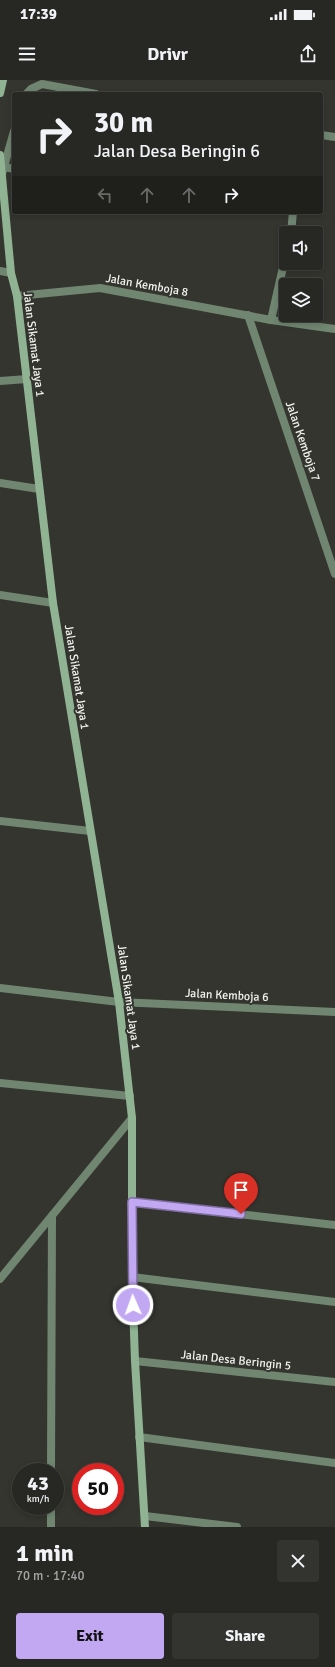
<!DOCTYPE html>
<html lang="en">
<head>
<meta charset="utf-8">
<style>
	body { margin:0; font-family:Signika,sans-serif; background:#333430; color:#f1f3f6; height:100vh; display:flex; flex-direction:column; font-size:15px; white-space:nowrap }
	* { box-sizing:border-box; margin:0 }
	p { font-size:13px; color:#a4a6a6 }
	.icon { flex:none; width:22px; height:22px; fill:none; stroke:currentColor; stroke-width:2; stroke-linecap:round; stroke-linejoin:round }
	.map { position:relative; height:1447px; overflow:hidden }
	.side { display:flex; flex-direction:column; background:#272823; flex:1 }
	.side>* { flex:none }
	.guide { position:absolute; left:12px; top:12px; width:311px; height:122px; border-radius:4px; box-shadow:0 2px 6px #0003,0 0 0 1px #434441; background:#272823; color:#f1f3f6; overflow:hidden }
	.tools { position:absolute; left:279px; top:146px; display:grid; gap:8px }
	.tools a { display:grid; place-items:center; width:44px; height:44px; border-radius:4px; background:#272823; box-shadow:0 2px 6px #0003,0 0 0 1px #434441; font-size:20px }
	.speed { position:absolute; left:12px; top:1383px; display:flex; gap:8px; font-size:20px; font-weight:700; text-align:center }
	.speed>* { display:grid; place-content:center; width:52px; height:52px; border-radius:50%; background:#272823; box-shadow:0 2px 6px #0003,0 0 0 1px #434441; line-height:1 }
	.speed small { font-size:10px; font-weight:400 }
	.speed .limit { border:6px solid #d22; background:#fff; color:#111 }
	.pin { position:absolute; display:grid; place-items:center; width:34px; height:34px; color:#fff; margin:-41px -17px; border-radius:50% 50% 50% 0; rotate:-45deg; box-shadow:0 0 4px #0007 }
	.pin .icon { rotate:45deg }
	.me { position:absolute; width:44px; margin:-22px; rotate:358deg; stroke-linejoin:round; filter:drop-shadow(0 0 3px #0008) }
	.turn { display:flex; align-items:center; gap:14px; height:84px; padding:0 16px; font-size:18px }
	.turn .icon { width:52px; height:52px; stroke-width:2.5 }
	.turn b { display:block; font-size:28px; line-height:34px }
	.lanes { display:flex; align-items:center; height:38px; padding:0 16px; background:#0003; justify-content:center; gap:20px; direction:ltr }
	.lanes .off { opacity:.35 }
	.round { display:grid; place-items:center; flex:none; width:42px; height:42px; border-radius:4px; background:#333430 }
	.overview { display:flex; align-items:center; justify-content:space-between; height:68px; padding:0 16px }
	h1 { font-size:24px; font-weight:800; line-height:30px }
	.cta { display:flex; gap:8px; margin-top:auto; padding:8px 16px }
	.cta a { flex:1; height:46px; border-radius:4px; background:#c2a8f3; color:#111; font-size:16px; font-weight:800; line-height:46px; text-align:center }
	.cta a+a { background:#333430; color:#f1f3f6 }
	.status { display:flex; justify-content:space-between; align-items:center; height:28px; padding:0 20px; background:#272823; direction:ltr }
	.status svg { height:11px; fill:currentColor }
	header { display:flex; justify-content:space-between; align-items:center; height:52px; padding:0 16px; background:#272823; font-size:18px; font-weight:800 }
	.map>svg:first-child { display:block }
</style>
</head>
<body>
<div class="status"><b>17:39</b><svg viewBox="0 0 49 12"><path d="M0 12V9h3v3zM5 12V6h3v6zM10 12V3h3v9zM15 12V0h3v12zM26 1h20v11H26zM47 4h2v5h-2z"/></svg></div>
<header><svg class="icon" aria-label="menu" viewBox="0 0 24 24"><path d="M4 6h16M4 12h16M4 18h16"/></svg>Drivr<svg class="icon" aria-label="share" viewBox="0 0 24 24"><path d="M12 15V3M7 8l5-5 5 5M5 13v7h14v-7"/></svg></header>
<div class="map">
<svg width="335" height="1447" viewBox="0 0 335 1447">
	<rect width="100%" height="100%" fill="#34352f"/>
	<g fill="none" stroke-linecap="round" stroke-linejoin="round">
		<g stroke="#708671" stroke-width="8">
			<polyline points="5,87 14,89"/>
			<polyline points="0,191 11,193"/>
			<polyline points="0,403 39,409"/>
			<polyline points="132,1197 335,1222"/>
			<polyline points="139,1357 335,1383"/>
			<polyline points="51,1392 52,1136"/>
			<polyline points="51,1447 51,1426"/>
		</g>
		<g stroke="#708671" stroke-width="8">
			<polyline points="26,14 31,9 42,4 96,14"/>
			<polyline points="321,55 335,57"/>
			<polyline points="1,94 2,94 14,51"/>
			<polyline points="291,153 293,132"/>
			<polyline points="286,174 271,240 335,249"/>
			<polyline points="17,216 100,208 271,240"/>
			<polyline points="248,235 335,494"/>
			<polyline points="0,301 27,299"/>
			<polyline points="0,515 53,523"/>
			<polyline points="0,741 90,751"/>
			<polyline points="0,908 119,922 335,932"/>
			<polyline points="0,1003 130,1016"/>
			<polyline points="132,1122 335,1145"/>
			<polyline points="0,1199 132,1038"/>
			<polyline points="135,1281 335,1302"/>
			<polyline points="145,1436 237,1447"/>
		</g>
		<g stroke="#90b493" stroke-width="8">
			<polyline points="0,13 3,0"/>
			<polyline points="0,75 11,193 17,216 53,523 119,922 132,1038 132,1197 135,1281 145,1447"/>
		</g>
	</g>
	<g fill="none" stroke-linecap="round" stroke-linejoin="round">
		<g stroke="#7e6d9e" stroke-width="10">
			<polyline id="route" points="133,1225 132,1122 241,1134"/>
		</g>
		<use href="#route" stroke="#c2a8f3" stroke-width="7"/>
	</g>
	<g text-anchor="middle" stroke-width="4" stroke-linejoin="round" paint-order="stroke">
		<g font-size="12" fill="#f1f2ee" stroke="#34352f">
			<text transform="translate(147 205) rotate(10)" y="4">Jalan Kemboja 8</text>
			<text transform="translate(34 264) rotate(83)" y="4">Jalan Sikamat Jaya 1</text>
			<text transform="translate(303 361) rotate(71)" y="4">Jalan Kemboja 7</text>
			<text transform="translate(77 597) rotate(81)" y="4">Jalan Sikamat Jaya 1</text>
			<text transform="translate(227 915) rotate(3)" y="4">Jalan Kemboja 6</text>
			<text transform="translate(129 917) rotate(82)" y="4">Jalan Sikamat Jaya 1</text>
			<text transform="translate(236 1280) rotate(6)" y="4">Jalan Desa Beringin 5</text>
		</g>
	</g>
</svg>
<div class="tools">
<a><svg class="icon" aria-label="sound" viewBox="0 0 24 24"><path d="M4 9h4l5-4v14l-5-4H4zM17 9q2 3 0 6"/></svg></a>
<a><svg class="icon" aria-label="layers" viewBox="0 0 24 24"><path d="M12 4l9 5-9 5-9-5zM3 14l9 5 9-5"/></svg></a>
</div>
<div class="speed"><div>43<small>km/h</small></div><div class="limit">50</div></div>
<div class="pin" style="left:241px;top:1134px;background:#d93025"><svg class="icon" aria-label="arrive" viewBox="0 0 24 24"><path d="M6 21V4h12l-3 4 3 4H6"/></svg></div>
<svg class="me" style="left:133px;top:1225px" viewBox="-20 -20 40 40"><circle r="17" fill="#c2a8f3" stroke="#fff" stroke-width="3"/><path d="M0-11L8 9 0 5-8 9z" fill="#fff"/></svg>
<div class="guide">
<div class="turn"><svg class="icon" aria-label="right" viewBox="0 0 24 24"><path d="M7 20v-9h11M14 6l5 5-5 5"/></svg><div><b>30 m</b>Jalan Desa Beringin 6</div></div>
<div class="lanes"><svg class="icon off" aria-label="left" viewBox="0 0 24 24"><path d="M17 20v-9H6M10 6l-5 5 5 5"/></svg><svg class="icon off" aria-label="ahead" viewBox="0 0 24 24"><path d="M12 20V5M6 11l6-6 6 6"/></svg><svg class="icon off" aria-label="ahead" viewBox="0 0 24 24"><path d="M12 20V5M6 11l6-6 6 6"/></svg><svg class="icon" aria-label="right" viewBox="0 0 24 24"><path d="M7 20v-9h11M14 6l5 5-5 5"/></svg></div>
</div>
</div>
<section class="side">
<div class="overview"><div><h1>1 min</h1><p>70 m · 17:40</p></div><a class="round"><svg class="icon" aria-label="close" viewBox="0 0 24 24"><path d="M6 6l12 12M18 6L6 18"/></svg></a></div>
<div class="cta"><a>Exit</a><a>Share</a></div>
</section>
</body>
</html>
